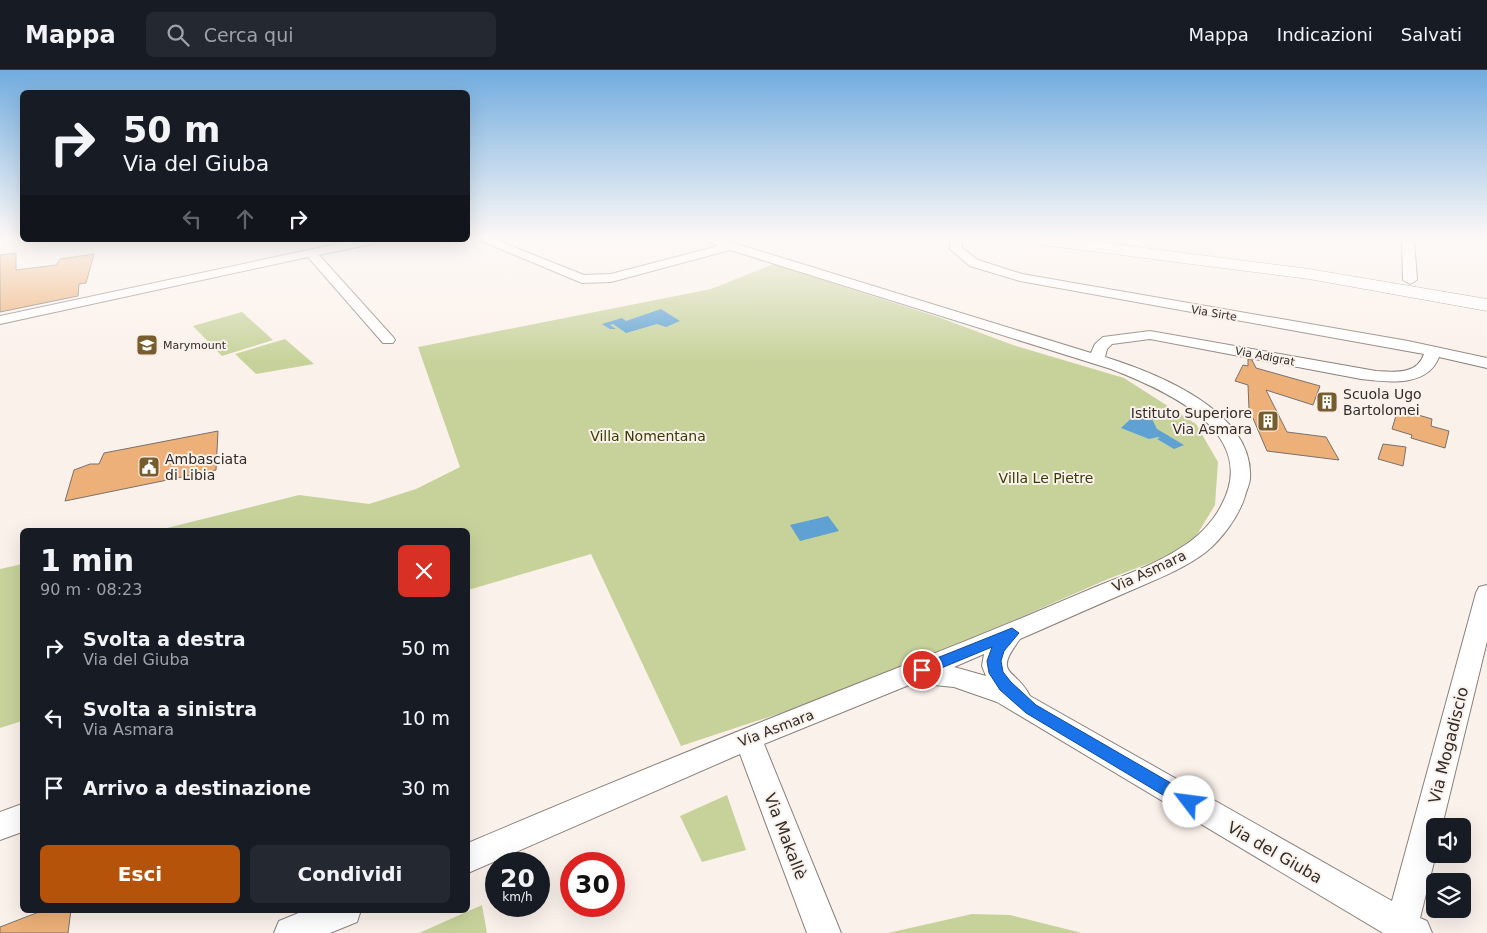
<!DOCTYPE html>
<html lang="it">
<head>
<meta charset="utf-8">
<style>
	body { margin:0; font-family:"DejaVu Sans",sans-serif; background:#242831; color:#f1f3f6; height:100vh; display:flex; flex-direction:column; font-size:19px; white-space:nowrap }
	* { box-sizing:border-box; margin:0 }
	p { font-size:16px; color:#9ea1a6 }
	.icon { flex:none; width:28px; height:28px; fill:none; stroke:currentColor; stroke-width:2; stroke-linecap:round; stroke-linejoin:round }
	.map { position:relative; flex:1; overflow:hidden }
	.side { position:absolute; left:20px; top:458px; width:450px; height:385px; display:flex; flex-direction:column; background:#171b24; border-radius:8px; box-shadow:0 5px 20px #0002 }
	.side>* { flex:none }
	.guide { position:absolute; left:20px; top:20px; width:450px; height:152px; border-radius:8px; box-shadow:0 5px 20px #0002; background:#171b24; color:#f1f3f6; overflow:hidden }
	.fabs { position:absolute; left:1426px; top:748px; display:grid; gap:10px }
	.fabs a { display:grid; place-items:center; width:45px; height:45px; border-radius:8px; background:#171b24; box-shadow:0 5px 20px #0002; font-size:25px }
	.speed { position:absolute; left:485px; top:782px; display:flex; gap:10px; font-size:25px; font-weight:700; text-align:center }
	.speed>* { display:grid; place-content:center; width:65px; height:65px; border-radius:50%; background:#171b24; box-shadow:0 5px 20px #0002; line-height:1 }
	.speed small { font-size:12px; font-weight:400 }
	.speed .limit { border:8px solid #d22; background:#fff; color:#111 }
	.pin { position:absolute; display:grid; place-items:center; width:42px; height:42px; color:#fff; margin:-21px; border:2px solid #fff; border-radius:50%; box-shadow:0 1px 5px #0007 }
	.me { position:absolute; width:55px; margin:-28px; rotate:300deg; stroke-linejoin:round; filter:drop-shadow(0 0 4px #0008) }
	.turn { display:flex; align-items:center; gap:18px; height:105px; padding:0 20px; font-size:22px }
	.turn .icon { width:65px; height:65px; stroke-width:2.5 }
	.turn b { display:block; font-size:35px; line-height:42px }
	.lanes { display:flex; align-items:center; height:48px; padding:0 20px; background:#0003; justify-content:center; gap:25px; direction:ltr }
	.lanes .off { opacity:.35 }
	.round { display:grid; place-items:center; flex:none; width:52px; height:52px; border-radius:8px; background:#242831 }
	.head { display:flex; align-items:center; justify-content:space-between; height:85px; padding:0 20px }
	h1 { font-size:30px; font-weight:700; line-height:38px }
	.action { display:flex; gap:10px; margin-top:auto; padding:10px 20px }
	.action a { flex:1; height:58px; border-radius:8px; background:#b45309; color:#fff; font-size:20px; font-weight:700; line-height:58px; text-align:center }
	.action a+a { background:#242831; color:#f1f3f6 }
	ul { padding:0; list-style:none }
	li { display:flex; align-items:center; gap:15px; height:70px; padding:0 20px }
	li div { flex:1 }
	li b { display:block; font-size:19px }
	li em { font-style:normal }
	header { display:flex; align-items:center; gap:30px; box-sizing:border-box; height:70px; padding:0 25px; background:#171b24; border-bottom:1px solid #363941 }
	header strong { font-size:24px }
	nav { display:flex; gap:28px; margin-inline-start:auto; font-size:18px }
	.search { width:350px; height:45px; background:#242831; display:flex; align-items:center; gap:12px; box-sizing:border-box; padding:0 18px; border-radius:8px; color:#9ea1a6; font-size:19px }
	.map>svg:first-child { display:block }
</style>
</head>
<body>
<header>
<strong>Mappa</strong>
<div class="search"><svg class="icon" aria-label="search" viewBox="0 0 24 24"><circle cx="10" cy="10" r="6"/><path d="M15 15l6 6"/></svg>Cerca qui</div>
<nav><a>Mappa</a><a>Indicazioni</a><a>Salvati</a></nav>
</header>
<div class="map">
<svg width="1487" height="863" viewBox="0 0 1487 863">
	<rect width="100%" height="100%" fill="#fbf1eb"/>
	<g fill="#c7d29b">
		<polygon points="773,194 938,247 1013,275 1124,308 1196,354 1218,392 1215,435 1189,478 1108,509 868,614 681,676 591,484 468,520 468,460 159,460 299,425 369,434 416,419 460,397 418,277 711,219"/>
		<polygon points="242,242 273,270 222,286 193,256"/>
		<polygon points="285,269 314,294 256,304 235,284"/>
		<polygon points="22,494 22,651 0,658 0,499"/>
		<polygon points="727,725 746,780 702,792 680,746"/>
		<polygon points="482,835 487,863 419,863"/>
		<polygon points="972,844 1010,845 1082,863 888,863"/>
	</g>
	<g fill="#5ea1d2">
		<polygon points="661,239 680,251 666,257 657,254 626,263 613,254 610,255 616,259 610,259 602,254 622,248 626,251"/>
		<polygon points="1137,343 1151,347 1157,359 1184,375 1174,379 1157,369 1160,368 1158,367 1149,369 1121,358"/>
		<polygon points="828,446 839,461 800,471 790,455"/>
	</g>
	<g fill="#ecb078" stroke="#79716b">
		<polygon points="16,183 16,200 56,195 60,189 94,184 86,213 79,214 78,226 0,242 0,185"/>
		<polygon points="1248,289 1252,290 1256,298 1320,316 1313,335 1266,320 1287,362 1326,367 1339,390 1267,381 1249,339 1248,315 1235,311 1243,295 1248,296"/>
		<polygon points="1398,339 1432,349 1431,356 1449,361 1445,378 1411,368 1412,365 1392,359"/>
		<polygon points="218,361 216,400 65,431 74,400 90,394 99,394 104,383"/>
		<polygon points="1383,374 1406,377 1403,396 1378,389"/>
		<polygon points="44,840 71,840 68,863 0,863 0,857"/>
	</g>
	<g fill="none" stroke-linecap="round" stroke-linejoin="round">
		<g stroke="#8a817c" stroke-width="2">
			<g id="street">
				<polygon points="355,170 378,170 376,173 319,185 393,267 395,270 393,273 383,273 308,187 0,254 0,246"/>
				<path d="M 479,170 L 496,170 L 584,205 L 611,204 L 718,176 L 706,170 L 724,170 L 1091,283 L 1095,274 L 1103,267 L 1150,261 L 1376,301 C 1395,302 1417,305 1424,284 L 1020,211 L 970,196 L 950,179 L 950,170 L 962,170 L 962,178 L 978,190 L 1022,204 L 1408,271 L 1487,288 L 1487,298 L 1439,287 C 1427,318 1387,312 1361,309 L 1150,269 L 1112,274 L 1107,279 L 1105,287 C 1156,303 1254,341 1250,408 C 1250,414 1246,421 1245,426 C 1239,446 1222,469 1206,482 C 1184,499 1157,509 1132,520 C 1095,536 1058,552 1020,569 C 992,606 1015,597 1030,626 L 1392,831 L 1476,523 L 1479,517 L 1487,515 L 1487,571 L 1442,756 L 1435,756 L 1436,784 L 1420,848 L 1427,851 L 1432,863 L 1383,863 L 997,632 L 954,617 L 914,613 L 764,674 L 841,863 L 807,863 L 740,684 L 468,803 L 468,773 C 614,711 762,651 910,593 C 972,569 1032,544 1093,518 C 1122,506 1155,495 1182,477 C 1197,468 1213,452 1221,436 C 1262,362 1165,320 1111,299 L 730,180 L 611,212 L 582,213 ZM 984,584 L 982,596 L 986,606 L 954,597 Z"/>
				<polygon points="1402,170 1414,170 1417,210 1410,214 1403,210"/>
				<polygon points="22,734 22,762 0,770 0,742"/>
				<polygon points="306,840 361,840 357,852 330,863 274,863 279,851"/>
			</g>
		</g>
		<g stroke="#8a817c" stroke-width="1">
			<polygon id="secondary" points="1035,170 1082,170 1309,199 1487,229 1487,241 1309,209 1043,175"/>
		</g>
		<use href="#street" fill="#fff" fill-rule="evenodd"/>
		<use href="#secondary" fill="#fff" fill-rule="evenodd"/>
	</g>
	<linearGradient id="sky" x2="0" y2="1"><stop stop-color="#71acdf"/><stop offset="0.58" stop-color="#fdf9f6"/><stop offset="1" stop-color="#fdf9f6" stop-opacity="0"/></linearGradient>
	<rect width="1487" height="291" fill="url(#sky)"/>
	<polygon fill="#1a73e8" stroke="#114b97" points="1012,558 1019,563 1004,581 1001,591 1003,602 1011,612 1036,635 1195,727 1197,732 1195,737 1189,740 1183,737 1026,643 1000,620 989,603 987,591 992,577 922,606 917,604 915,600 917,596"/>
	<defs>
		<g id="school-square" transform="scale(1.125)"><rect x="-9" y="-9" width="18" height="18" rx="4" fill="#775c2e" stroke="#fbf1eb"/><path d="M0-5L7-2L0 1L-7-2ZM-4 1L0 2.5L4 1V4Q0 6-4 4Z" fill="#fff"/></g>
		<g id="building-square" transform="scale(1.125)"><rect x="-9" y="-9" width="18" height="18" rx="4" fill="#775c2e" stroke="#fbf1eb"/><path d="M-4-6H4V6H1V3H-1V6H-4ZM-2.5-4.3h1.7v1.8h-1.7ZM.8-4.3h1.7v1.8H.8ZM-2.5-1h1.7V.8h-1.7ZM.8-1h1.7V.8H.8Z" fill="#fff"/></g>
		<g id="civic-square" transform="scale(1.125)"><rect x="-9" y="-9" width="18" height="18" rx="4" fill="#775c2e" stroke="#fbf1eb"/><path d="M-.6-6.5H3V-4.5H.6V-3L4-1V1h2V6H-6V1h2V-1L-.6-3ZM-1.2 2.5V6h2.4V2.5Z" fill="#fff"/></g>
	</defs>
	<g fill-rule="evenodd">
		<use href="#school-square" x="147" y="275"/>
		<use href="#building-square" x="1327" y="332"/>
		<use href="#building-square" x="1268" y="351"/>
		<use href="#civic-square" x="149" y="397"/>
	</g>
	<g text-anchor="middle" stroke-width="4" stroke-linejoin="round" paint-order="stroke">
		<g font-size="11" fill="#2f2c2a" stroke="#fbf1eb">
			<text transform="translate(1214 243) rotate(10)" y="4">Via Sirte</text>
			<text transform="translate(1265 286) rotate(11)" y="4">Via Adigrat</text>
		</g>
		<g font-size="11" fill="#2f2c2a" stroke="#fbf1eb" text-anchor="start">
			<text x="163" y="279">Marymount</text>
		</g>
		<g font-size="14" fill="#2f2c2a" stroke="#fbf1eb" text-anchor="start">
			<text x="1343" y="329">Scuola Ugo<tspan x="1343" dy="16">Bartolomei</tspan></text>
			<text x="1252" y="348" text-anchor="end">Istituto Superiore<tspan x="1252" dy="16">Via Asmara</tspan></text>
			<text x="165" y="394">Ambasciata<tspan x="165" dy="16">di Libia</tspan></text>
		</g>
		<g font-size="14" fill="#363d00" stroke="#fbf1eb">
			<text x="648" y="371">Villa Nomentana</text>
			<text x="1046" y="413">Villa Le Pietre</text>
		</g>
		<g font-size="14" fill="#2f2c2a" stroke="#fbf1eb">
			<text transform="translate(1149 501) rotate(-25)" y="5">Via Asmara</text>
			<text transform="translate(776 658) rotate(-21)" y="5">Via Asmara</text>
		</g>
		<g font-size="16" fill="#2f2c2a" stroke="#fbf1eb">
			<text transform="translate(1448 675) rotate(-76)" y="6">Via Mogadiscio</text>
			<text transform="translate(786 766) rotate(69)" y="6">Via Makallè</text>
			<text transform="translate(1275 782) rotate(30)" y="6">Via del Giuba</text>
		</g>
	</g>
</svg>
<div class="fabs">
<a><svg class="icon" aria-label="sound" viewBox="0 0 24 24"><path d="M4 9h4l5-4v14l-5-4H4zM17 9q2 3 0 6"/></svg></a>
<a><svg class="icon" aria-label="layers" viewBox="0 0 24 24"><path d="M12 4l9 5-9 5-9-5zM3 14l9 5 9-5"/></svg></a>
</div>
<div class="speed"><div>20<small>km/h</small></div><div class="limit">30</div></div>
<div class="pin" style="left:922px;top:600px;background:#d93025"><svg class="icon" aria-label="arrive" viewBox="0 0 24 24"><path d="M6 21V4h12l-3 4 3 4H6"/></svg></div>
<svg class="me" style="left:1189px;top:732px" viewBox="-20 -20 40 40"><circle r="19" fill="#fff"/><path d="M0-13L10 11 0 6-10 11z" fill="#1a73e8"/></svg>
<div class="guide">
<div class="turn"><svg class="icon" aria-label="right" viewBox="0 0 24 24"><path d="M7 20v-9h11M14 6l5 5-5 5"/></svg><div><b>50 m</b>Via del Giuba</div></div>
<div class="lanes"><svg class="icon off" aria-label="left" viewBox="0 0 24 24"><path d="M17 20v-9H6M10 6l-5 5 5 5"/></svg><svg class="icon off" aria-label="ahead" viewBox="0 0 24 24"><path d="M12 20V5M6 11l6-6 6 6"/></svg><svg class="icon" aria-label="right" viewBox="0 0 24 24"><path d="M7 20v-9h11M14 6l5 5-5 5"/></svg></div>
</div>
<section class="side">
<div class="head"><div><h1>1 min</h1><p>90 m · 08:23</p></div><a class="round" style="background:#d93025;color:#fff"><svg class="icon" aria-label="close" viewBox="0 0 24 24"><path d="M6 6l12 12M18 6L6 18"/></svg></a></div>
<ul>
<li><svg class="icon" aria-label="right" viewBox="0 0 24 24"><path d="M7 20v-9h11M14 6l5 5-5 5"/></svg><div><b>Svolta a destra</b><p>Via del Giuba</p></div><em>50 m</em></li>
<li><svg class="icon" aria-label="left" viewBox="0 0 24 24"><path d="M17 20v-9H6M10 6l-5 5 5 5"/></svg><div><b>Svolta a sinistra</b><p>Via Asmara</p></div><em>10 m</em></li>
<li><svg class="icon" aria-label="arrive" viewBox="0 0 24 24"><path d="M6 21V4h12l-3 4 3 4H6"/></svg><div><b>Arrivo a destinazione</b></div><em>30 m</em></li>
</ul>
<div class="action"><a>Esci</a><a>Condividi</a></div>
</section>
</div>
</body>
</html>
